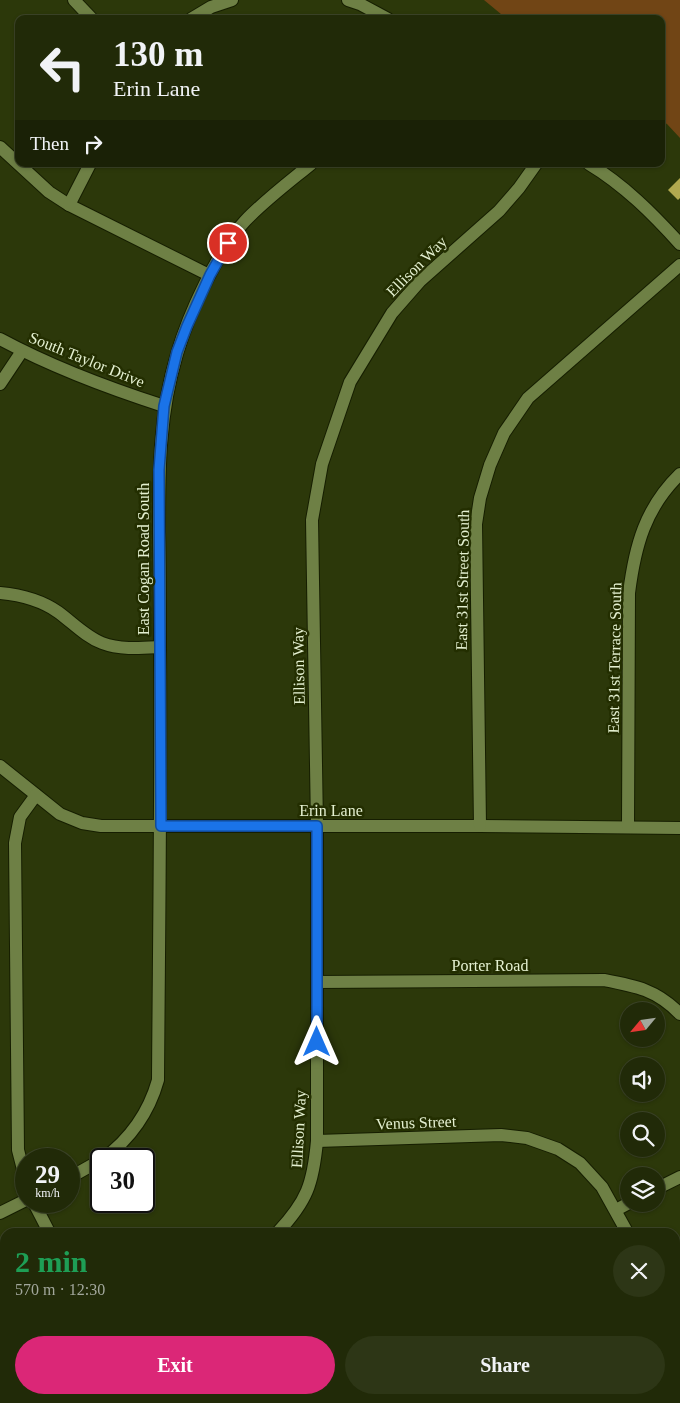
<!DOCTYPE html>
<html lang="en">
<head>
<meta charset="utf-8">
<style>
	body { margin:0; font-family:Georgia,serif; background:#2d3616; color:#f1f3f6; height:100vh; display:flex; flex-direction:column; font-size:19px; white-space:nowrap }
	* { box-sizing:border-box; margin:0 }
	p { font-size:16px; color:#a2a79c }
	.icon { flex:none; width:28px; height:28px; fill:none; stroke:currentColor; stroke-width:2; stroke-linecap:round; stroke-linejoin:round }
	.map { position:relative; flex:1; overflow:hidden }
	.side { position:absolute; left:0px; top:1228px; width:680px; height:176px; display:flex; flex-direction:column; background:#212a08; border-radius:15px 15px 0 0; box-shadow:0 1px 4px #0004,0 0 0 1px #3e4629 }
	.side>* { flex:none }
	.guide { position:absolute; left:15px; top:15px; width:650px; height:152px; border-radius:10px; box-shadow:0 1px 4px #0004,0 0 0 1px #3e4629; background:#212a08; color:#f1f3f6; overflow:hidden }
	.needle { width:32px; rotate:241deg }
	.fabs { position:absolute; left:620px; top:1002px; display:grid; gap:10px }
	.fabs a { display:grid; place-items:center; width:45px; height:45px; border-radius:50%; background:#212a08; box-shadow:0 1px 4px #0004,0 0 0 1px #3e4629; font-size:25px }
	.speed { position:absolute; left:15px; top:1148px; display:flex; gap:10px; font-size:25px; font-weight:700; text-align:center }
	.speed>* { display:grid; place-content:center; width:65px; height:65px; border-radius:50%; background:#212a08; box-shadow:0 1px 4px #0004,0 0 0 1px #3e4629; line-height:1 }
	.speed small { font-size:12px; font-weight:400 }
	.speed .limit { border:2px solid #111; border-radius:8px; background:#fff; color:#111 }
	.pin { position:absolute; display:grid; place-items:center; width:42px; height:42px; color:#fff; margin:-21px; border:2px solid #fff; border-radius:50%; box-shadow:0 1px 5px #0007 }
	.me { position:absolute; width:55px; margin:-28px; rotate:0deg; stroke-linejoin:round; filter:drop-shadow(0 0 4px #0008) }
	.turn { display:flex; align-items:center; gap:18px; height:105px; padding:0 15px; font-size:22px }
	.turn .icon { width:65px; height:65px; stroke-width:2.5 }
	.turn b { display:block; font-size:35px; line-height:42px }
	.then { display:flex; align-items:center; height:48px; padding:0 15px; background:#0003; gap:10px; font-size:19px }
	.round { display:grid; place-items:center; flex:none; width:52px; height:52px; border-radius:26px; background:#2d3616 }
	.head { display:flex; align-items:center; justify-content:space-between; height:85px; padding:0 15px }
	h1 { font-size:30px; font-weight:600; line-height:38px; color:#1e9e55 }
	.primary-button { display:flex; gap:10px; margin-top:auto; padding:10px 15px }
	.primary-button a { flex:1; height:58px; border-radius:30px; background:#db2777; color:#fff; font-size:20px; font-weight:600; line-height:58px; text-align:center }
	.primary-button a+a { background:#2d3616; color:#f1f3f6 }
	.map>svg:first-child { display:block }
</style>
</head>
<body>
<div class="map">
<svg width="680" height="1403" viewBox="0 0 680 1403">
	<rect width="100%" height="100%" fill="#2c380a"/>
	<polygon fill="#714515" points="484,0 680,0 680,138 667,124 661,121 661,19 507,19"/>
	<polygon fill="#b2a94f" points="680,178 680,198 678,200 668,190"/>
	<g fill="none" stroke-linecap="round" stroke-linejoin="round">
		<g stroke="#161e01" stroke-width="14">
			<g id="minor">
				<polyline points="74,0 92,19"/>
				<polyline points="348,0 360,4 388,19"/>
				<polyline points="191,19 211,7 232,0"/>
				<polyline points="0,147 49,192 69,205 209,275"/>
				<path d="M 589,164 C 624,185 653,214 680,244"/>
				<polyline points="69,205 90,164"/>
				<path d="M 0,339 C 52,367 108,388 164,406"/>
				<polyline points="0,384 22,351"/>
				<path d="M 0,593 C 21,595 41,600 58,612 C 73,623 86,637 102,643 C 120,650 142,648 160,647"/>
				<polyline points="0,766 60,814 82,823 101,826 480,826 680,828"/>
				<polyline points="480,826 476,524 480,498 490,465 504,433 528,398 680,265"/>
				<path d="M 628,826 L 629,593 C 635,546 645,508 680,474"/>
				<path d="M 317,982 L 604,980 C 636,986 657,990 680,1014"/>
				<polyline points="317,1141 501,1135 527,1138 558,1149 580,1163 602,1187 627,1232"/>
				<path d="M 103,1159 C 130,1139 149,1112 158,1080 C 159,936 161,792 160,648 C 160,609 160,570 159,532 C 159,469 159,414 177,354 C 188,315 218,250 245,221 C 265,200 289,182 311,164"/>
				<polyline points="69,1178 101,1160"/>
				<polyline points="26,1181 18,1150 15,843 20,817 36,795"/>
				<polyline points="656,1189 680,1177"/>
				<polyline points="33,1201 49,1232"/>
				<polyline points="616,1210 629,1203"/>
				<polyline points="0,1213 26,1200"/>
				<path d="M 278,1232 C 307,1201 313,1184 317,1141 L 317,826 L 312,520 L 322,464 L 350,382 L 392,313 L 420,281 L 499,211 L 519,188 L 536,164"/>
				<polyline points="675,1325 680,1335"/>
				<polyline points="283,1399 284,1403"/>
				<polyline points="504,1403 505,1399"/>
			</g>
		</g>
		<use href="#minor" stroke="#6e8045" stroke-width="12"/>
	</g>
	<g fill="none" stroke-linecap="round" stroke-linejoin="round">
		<g stroke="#114b97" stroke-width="12">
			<polyline id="route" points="228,243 210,275 187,326 177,352 164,406 159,470 161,826 317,826 317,1042"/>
		</g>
		<use href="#route" stroke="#1a73e8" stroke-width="9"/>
	</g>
	<g text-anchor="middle" stroke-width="5" stroke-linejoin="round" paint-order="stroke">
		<g font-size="16" fill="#e4f0d0" stroke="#232e00">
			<text transform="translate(416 266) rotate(-45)" y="6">Ellison Way</text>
			<text transform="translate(87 359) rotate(22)" y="6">South Taylor Drive</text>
			<text transform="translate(143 559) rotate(-90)" y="6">East Cogan Road South</text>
			<text transform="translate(462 580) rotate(-89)" y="6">East 31st Street South</text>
			<text transform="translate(614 658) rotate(-89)" y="6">East 31st Terrace South</text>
			<text transform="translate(298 666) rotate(-91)" y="6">Ellison Way</text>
			<text x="331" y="816">Erin Lane</text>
			<text x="490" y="971">Porter Road</text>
			<text transform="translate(416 1122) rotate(-2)" y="6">Venus Street</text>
			<text transform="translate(298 1129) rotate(-87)" y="6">Ellison Way</text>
		</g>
	</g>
</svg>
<div class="fabs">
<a><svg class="needle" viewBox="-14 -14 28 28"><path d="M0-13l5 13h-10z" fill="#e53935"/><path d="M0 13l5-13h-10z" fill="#a2a79c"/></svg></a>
<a><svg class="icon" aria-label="sound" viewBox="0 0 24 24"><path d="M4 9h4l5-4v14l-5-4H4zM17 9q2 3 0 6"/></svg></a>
<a><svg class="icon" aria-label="search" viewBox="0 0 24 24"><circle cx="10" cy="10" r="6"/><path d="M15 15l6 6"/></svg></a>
<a><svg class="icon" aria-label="layers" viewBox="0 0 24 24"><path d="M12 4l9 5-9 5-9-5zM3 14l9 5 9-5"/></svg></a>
</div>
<div class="speed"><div>29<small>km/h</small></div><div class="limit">30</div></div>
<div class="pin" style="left:228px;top:243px;background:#d93025"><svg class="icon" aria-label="arrive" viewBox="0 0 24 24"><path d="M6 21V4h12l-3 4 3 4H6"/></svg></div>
<svg class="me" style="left:317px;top:1042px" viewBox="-20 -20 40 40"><path d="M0-17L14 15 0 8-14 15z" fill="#1a73e8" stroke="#fff" stroke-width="4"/></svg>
<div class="guide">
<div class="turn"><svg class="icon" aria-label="left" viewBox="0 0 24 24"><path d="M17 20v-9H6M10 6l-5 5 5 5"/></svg><div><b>130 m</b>Erin Lane</div></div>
<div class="then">Then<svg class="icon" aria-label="right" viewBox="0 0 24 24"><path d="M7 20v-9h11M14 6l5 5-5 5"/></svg></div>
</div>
<section class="side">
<div class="head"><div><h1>2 min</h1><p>570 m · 12:30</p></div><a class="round"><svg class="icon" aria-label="close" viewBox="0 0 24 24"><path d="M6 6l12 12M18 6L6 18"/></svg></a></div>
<div class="primary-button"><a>Exit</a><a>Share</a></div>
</section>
</div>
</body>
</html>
